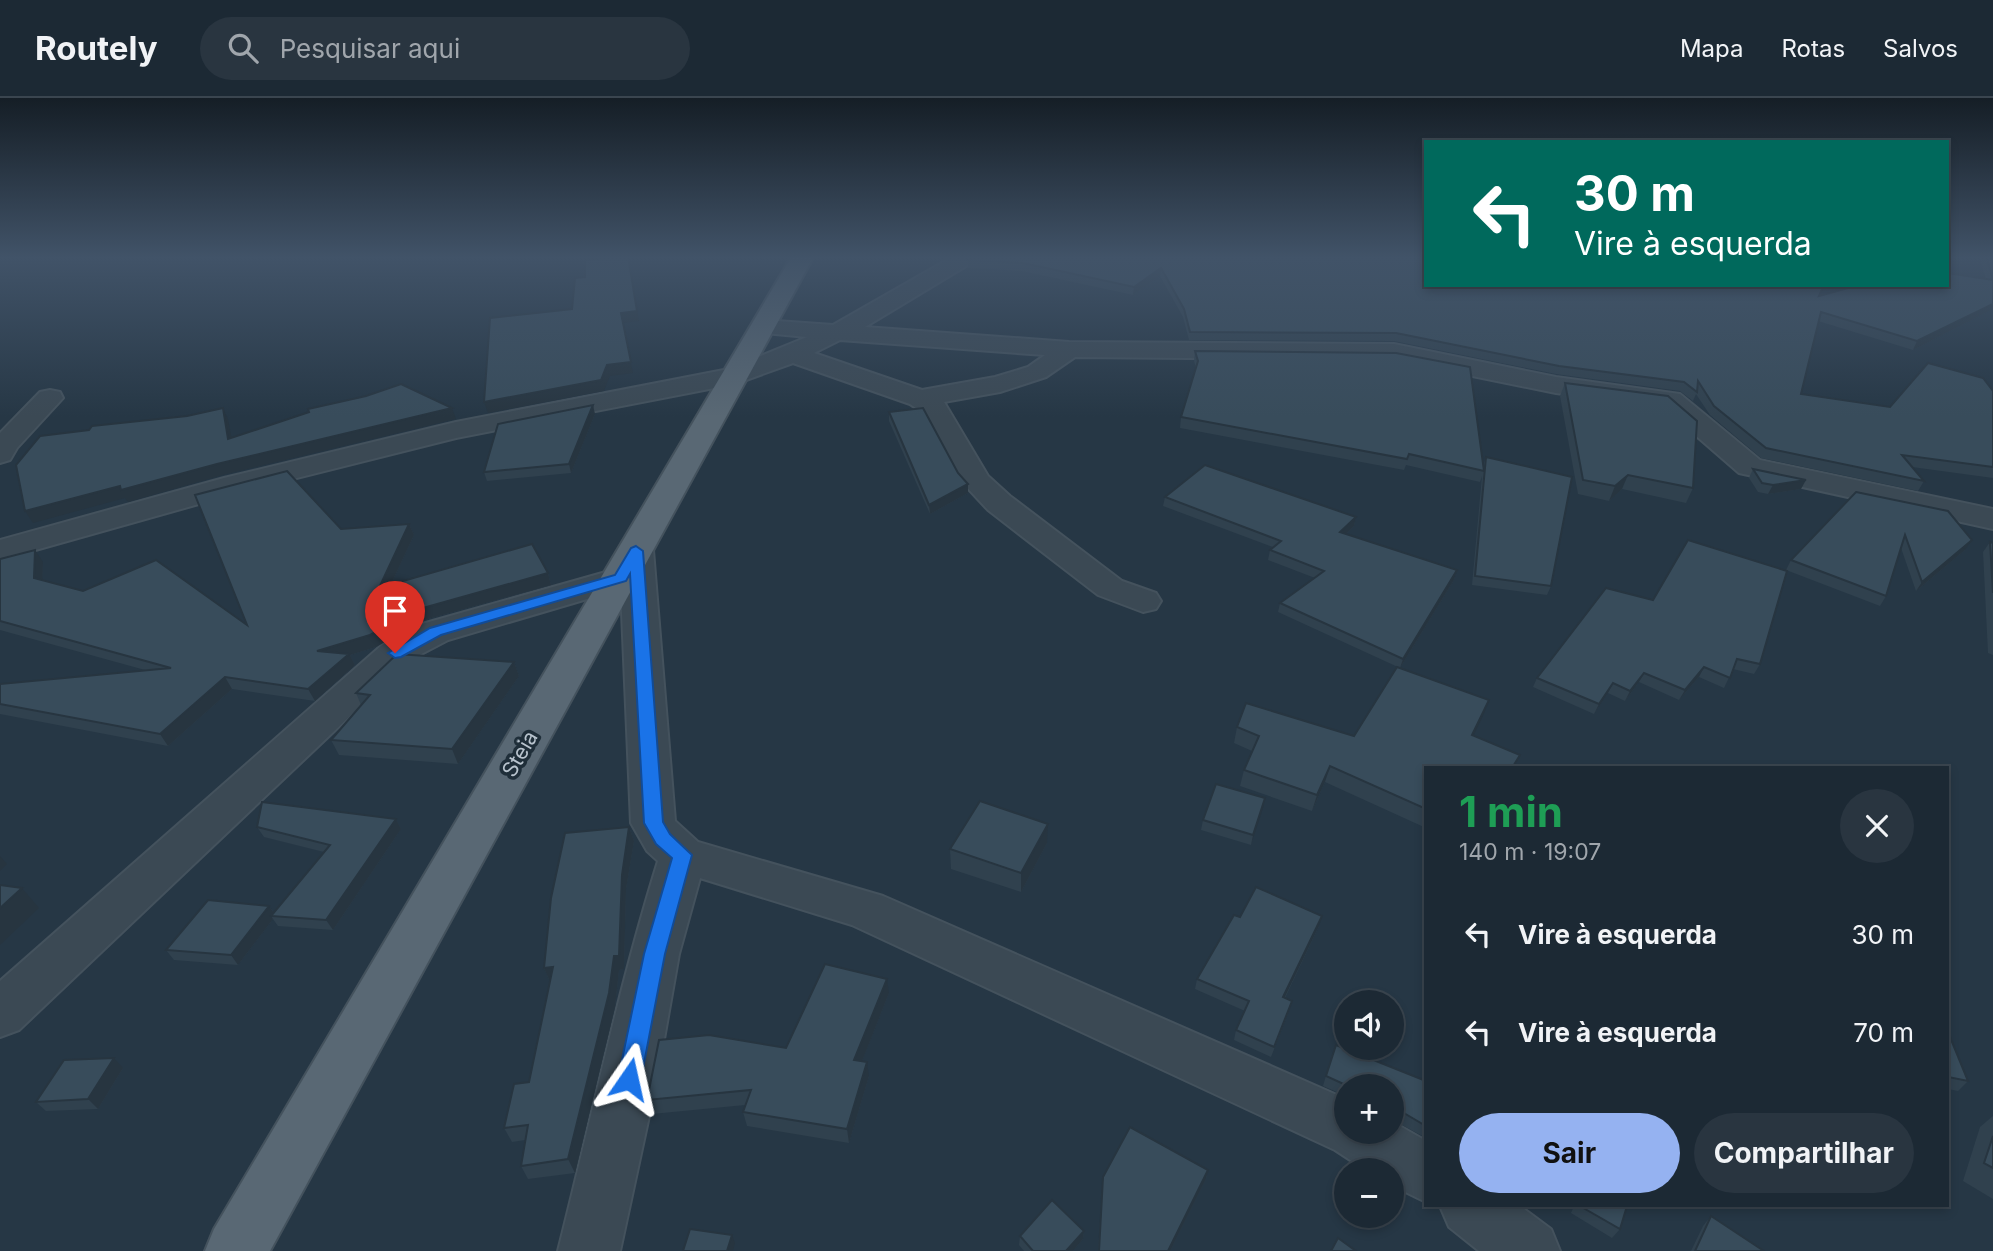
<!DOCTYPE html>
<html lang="pt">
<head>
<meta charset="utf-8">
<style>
	body { margin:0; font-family:Inter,sans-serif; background:#293540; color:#f1f3f6; height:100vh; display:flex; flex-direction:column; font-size:26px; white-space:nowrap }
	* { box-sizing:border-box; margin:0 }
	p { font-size:23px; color:#a0a6ac }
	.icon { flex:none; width:38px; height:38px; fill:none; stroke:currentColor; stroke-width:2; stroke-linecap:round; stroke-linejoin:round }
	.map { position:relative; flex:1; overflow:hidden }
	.drawer { position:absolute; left:1424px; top:668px; width:525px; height:441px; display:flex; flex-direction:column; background:#1c2934; border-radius:0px; box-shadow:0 4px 10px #0003,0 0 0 2px #3a454f }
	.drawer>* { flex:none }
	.guide { position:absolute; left:1424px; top:42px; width:525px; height:147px; border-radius:0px; box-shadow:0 4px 10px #0003,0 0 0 2px #3a454f; background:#00695c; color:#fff; overflow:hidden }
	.controls { position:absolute; left:1334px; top:892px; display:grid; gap:14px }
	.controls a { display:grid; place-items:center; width:70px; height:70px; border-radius:50%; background:#1c2934; box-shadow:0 4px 10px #0003,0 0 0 2px #3a454f; font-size:35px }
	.pin { position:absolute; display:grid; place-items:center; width:60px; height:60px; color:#fff; margin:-72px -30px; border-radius:50% 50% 50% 0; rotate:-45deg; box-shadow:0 0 7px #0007 }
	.pin .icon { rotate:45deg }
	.me { position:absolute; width:77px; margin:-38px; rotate:11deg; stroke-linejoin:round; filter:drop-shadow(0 0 5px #0008) }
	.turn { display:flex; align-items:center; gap:24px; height:147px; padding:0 35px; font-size:32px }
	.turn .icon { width:91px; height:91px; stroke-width:2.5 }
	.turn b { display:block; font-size:49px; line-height:60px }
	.round { display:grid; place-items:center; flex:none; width:74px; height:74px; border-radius:37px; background:#293540 }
	.head { display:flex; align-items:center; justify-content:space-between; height:119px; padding:0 35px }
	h1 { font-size:42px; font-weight:700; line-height:52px; color:#1e9e55 }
	.cta { display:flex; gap:14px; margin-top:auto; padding:14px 35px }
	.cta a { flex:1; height:80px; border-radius:42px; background:#95b2f1; color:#111; font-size:28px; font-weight:700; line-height:80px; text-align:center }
	.cta a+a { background:#293540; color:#f1f3f6 }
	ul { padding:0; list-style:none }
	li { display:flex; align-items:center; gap:21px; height:98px; padding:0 35px }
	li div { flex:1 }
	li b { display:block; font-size:26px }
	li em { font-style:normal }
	header { display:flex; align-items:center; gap:42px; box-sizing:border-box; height:98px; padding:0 35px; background:#1c2934; border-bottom:2px solid #3a454f }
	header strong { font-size:33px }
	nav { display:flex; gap:38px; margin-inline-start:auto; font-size:24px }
	.search { width:490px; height:63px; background:#293540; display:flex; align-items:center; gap:18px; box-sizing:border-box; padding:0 24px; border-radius:38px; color:#a0a6ac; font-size:26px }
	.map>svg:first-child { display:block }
</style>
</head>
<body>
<header>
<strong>Routely</strong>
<div class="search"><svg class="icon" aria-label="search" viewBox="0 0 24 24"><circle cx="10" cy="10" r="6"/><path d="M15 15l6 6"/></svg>Pesquisar aqui</div>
<nav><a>Mapa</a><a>Rotas</a><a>Salvos</a></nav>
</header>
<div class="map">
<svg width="1993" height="1153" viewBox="0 0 1993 1153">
	<rect width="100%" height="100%" fill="#263745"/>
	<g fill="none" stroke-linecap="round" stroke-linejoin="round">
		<g stroke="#44525d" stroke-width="4">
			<g id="street">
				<path d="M 954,158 L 980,158 L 976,162 L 865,229 L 1069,244 L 1394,246 L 1556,279 L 1680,296 L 1760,362 L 1993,411 L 1993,431 L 1739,375 L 1663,309 L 1556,295 L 1394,262 L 1075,259 L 1046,279 L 1000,294 L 944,304 L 988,378 L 1010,398 L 1122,483 L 1156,495 L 1161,503 L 1156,511 L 1143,514 L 1098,497 L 988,412 L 961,383 L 925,316 L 910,306 L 793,265 L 735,286 L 456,340 L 245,393 L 0,462 L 0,442 L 224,380 L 456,324 L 729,271 L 807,239 L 755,234 L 751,229 L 755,224 L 763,222 L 833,227 ZM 840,242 L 1045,257 L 1028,269 L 995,279 L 922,292 L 814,255 Z"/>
				<polygon points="50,292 60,294 63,300 17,350 10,362 0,365 0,335 40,294"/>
				<path d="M 636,442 L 648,445 L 653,452 L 675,723 L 698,744 L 883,798 L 1346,1001 L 1346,1034 L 1391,1034 L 1391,1023 L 1426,1043 L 1426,1104 L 1391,1087 L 1391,1073 L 1367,1073 L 1335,1052 L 852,827 L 700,780 L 679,856 L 657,981 L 620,1153 L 558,1153 C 591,1023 618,891 658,763 L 647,753 L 631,725 L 621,491 L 448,542 L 408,563 L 19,932 L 0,939 L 0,883 L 382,547 L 422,526 L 620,470 L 619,452 L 624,445 Z"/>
				<polygon points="1440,1108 1520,1108 1551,1131 1560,1153 1479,1153 1449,1129"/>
			</g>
		</g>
		<g stroke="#44525d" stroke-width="4">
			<polygon id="primary" points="792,158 814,158 270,1153 205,1153 214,1131"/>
		</g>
		<use href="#street" fill="#3b4954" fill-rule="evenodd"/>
		<use href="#primary" fill="#596874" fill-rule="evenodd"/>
	</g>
	<g fill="#30414e">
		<polygon points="1979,158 1993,158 1993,211 1913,252 1818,223 1801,296 1890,309 1993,293 1993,380 1912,369 1924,383 1918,393 1761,360 1710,317 1696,296 1693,303 1680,293 1556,276 1394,243 1189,242 1183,219 1160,178 1133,197 1022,173 968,170 968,162 1819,198 1986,181"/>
		<polygon points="1195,253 1483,368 1486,359 1551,488 1547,497 1472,487 1482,378 1480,384 1406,367 1404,372 1180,330 1181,319 1196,270 1194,263"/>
		<polygon points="1565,285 1693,390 1686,405 1622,391 1609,403 1578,396 1560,298"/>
		<polygon points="889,314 968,395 930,416 889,323"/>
		<polygon points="595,316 571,375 487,383 484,374"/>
		<polygon points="1753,371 1801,391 1768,396 1758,394 1749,380"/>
		<polygon points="1856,394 1965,452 1916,493 1901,450 1886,498 1880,508 1786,472 1791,462"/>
		<polygon points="1165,399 1356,419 1354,428 1346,436 1457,472 1454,482 1400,570 1278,514 1280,505 1315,480 1268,462 1270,452 1273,449 1163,408"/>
		<polygon points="409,426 414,437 391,486 548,475 551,487 421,523 376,549 350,557 355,567 315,603 232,591 168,648 0,616 0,586 145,572 0,532 0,461 43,464 42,482 83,493 247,527 341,431"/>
		<polygon points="1990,444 1993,445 1993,557 1988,555 1983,454"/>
		<polygon points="1606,490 1760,566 1754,576 1733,571 1724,590 1699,579 1679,602 1639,584 1625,603 1608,595 1594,616 1533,589 1537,580"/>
		<polygon points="514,564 519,578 458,666 339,657 331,642 361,607 356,595"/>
		<polygon points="1489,602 1473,637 1426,670 1426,730 1325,684 1312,713 1240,688 1244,672 1252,653 1234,645 1237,629 1354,638"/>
		<polygon points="1265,700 1251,747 1201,732 1203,722"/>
		<polygon points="396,721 401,731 333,832 278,828 273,821 238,867 174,862 166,852 269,808 274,815 324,754 264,739 257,729"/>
		<polygon points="629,729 634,743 626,791 624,871 619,872 615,909 575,1075 528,1081 521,1068 525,1042 512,1044 504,1030 529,984 550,884 544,870"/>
		<polygon points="1047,745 1021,794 951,771 950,751"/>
		<polygon points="1240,819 1319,828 1285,900 1289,913 1271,959 1234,942 1236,932 1245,913 1195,891 1197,881"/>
		<polygon points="889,895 862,963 869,978 849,1045 747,1028 743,1014 745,1007 652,1016 647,1002 786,950"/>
		<polygon points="1948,922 1951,930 1948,934 1968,983 1958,993 1948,991"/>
		<polygon points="1332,957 1426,983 1426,1040 1391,1021 1391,989 1346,989 1346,998 1323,988"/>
		<polygon points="123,970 98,1011 46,1013 36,1004"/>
		<polygon points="1993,1018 1993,1101 1963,1083 1980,1029"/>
		<polygon points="1208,1072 1206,1081 1170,1153 1098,1153 1103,1079"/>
		<polygon points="1574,1108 1627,1108 1620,1131 1612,1140 1571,1115"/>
		<polygon points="1711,1118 1764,1153 1691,1153 1703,1128"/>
		<polygon points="1084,1133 1083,1141 1073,1153 1024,1153 1019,1147 1020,1138"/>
	</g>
	<g fill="#273540">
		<polygon points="628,158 639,223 623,225 633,275 610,278 604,293 488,315 484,304 621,215"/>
		<polygon points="1161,170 1160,178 1133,197 1134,189"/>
		<polygon points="1993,206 1993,211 1913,252 1917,243"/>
		<polygon points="593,307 595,316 571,375 569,366"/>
		<polygon points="223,310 228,321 234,353 228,341"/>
		<polygon points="452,310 456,321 223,377 128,404 125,400 33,425 25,413 120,388 217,366"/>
		<polygon points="1628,377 1622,391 1609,403 1615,388"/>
		<polygon points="1806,382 1801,391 1768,396 1773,387"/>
		<polygon points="968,386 968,395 930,416 929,407"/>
		<polygon points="1356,419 1354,428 1338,444 1340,434"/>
		<polygon points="409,426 414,437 384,501 379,490"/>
		<polygon points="1972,442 1965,452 1916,493 1922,484"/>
		<polygon points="35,452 43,464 42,491 34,480"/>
		<polygon points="1457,472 1454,482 1400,570 1403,561"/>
		<polygon points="548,475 551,487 421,523 376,549 350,557 355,567 315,603 308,591 317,553 416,512"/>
		<polygon points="514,564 519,578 458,666 452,651"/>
		<polygon points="1704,569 1699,579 1679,602 1685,592"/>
		<polygon points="1644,575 1639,584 1625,603 1630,593"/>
		<polygon points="225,579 232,591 168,648 160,636"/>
		<polygon points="1613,585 1608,595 1594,616 1599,606"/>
		<polygon points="1489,602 1483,618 1466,653 1472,637"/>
		<polygon points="1330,668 1325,684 1312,713 1317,697"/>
		<polygon points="1265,700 1263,710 1251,747 1253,737"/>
		<polygon points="396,721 401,731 333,832 326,822"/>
		<polygon points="1048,726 1047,745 1021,794 1021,775"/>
		<polygon points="629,729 634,743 626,791 624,871 619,872 615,909 575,1075 568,1061 622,777"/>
		<polygon points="0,758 7,766 0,773"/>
		<polygon points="22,790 39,810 0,847 0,810"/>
		<polygon points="269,808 276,818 271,818 273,821 238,867 231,857"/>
		<polygon points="1322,818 1319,828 1280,909 1283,899"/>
		<polygon points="553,869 550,884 544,870"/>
		<polygon points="887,881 889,895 857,976 854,962"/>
		<polygon points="114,960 123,970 98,1011 88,1001"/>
		<polygon points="867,964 869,978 849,1045 847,1031"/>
		<polygon points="1208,1072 1206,1081 1170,1153 1168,1153"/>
		<polygon points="1084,1133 1083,1141 1073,1153 1066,1153"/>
		<polygon points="732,1137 735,1145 733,1153 727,1153"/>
	</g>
	<g fill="#384c5b" stroke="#273540" stroke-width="2">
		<polygon points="628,158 637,213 621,215 631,264 607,267 601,282 484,304 490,220 572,211 575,180 585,179 585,162"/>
		<polygon points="974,158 1426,158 1426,187 1824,187 1819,198 1859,187 1948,187 1948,175 1993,182 1993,206 1917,243 1821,214 1801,296 1890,309 1928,265 1983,280 1993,293 1993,369 1902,357 1924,383 1766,350 1714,308 1698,283 1697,294 1684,284 1559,268 1396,235 1190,234 1184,211 1161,170 1134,189 1023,165 968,162"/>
		<polygon points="1986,158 1993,158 1993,181"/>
		<polygon points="1195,253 1396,255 1470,269 1484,373 1409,356 1407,361 1181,319 1198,263"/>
		<polygon points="1565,285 1668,298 1697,323 1693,390 1628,377 1615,388 1583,382"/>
		<polygon points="401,286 452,310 217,366 121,392 120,388 25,413 16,367 40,338 89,332 92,328 187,318 223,310 228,341 309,314 308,311 366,298"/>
		<polygon points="593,307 569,366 484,374 498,326"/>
		<polygon points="923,310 958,375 968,386 929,407 889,314"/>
		<polygon points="1486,359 1572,379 1551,488 1475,478"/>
		<polygon points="1205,367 1356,419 1340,434 1457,472 1403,561 1280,505 1324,473 1270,452 1281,443 1165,399"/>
		<polygon points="1753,371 1806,382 1773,387 1762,385"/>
		<polygon points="287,373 341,431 409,426 379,490 532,446 548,475 416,512 370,537 317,553 349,556 308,591 225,579 160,636 0,606 0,586 171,570 0,523 0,461 35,452 34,480 83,493 156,462 247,527 195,397"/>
		<polygon points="1856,394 1948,413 1972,442 1922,484 1905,437 1886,498 1791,462"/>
		<polygon points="1688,442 1787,473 1760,566 1737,561 1730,580 1704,569 1685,592 1644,575 1630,593 1613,585 1599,606 1537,580 1606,490 1653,502"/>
		<polygon points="1990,444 1993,445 1993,495"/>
		<polygon points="397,556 514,564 452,651 331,642 370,597 356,595"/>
		<polygon points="1397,569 1489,602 1472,637 1520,657 1512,670 1426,670 1426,711 1330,668 1317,697 1244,672 1259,638 1237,629 1246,605 1354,638"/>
		<polygon points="1216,686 1265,700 1253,737 1203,722"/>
		<polygon points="980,703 1048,726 1021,775 950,751"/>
		<polygon points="262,704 396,721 326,822 271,818 330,747 257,729"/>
		<polygon points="629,729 622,777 619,858 614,858 609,895 568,1061 521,1068 528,1027 504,1030 514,986 529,984 553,869 544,870 551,800 565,735"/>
		<polygon points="0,787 22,790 0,810"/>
		<polygon points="1256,789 1322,818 1283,899 1292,903 1274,949 1236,932 1249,903 1197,881 1234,817 1240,819"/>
		<polygon points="208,802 269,808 231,857 166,852"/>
		<polygon points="825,866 887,881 854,962 867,964 847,1031 743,1014 751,992 647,1002 659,942 709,937 786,950"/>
		<polygon points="1948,934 1968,983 1948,979"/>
		<polygon points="1336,947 1426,983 1426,1028 1397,1011 1393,1012 1393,1016 1391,1015 1391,989 1350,989 1326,978"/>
		<polygon points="114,960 88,1001 36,1004 64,962"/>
		<polygon points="1130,1029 1208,1072 1168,1153 1099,1153 1103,1079"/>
		<polygon points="1993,1038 1993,1070 1984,1065"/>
		<polygon points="1052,1102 1084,1133 1066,1153 1033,1153 1020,1138"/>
		<polygon points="1580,1108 1627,1108 1620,1131"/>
		<polygon points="1711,1118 1764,1153 1695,1153"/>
		<polygon points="690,1131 732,1137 727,1153 683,1153"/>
		<polygon points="1338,1140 1356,1153 1331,1153"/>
	</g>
	<linearGradient id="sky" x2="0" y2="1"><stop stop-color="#151e26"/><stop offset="0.5" stop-color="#415368"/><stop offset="1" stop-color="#415368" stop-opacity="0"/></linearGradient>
	<rect width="1993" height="319" fill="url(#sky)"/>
	<polygon fill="#1a73e8" stroke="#114b97" stroke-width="2" points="636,448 643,453 663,724 670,736 692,757 665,856 641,981 637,989 629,992 621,989 618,981 644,856 672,760 656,746 644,725 630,476 626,483 441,537 401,559 395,560 388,555 430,530 615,477 631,450"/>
	<g text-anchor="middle" stroke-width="7" stroke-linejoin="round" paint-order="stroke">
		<g font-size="21" fill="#b8c3cd" stroke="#1f2e39">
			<text transform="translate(520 656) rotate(-60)" y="7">Steia</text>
		</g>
	</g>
</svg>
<div class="controls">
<a><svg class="icon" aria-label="sound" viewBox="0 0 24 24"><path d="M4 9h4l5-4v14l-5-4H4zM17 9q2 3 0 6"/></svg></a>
<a>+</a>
<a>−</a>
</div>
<div class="pin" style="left:395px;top:555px;background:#d93025"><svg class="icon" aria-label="arrive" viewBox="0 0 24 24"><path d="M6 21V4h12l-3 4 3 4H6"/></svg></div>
<svg class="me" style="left:629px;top:981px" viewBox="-20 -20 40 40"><path d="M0-17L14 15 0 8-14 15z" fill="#1a73e8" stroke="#fff" stroke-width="4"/></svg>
<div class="guide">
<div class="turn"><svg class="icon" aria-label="left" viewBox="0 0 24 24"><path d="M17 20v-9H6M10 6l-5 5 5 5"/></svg><div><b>30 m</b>Vire à esquerda</div></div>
</div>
<section class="drawer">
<div class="head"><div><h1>1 min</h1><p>140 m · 19:07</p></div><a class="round"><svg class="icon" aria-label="close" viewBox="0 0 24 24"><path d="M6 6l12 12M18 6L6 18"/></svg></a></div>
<ul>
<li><svg class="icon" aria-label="left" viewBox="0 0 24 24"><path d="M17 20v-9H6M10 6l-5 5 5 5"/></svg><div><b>Vire à esquerda</b></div><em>30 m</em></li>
<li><svg class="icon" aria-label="left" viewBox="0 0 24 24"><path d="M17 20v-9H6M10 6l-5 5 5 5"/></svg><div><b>Vire à esquerda</b></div><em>70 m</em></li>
</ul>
<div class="cta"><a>Sair</a><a>Compartilhar</a></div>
</section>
</div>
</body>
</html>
